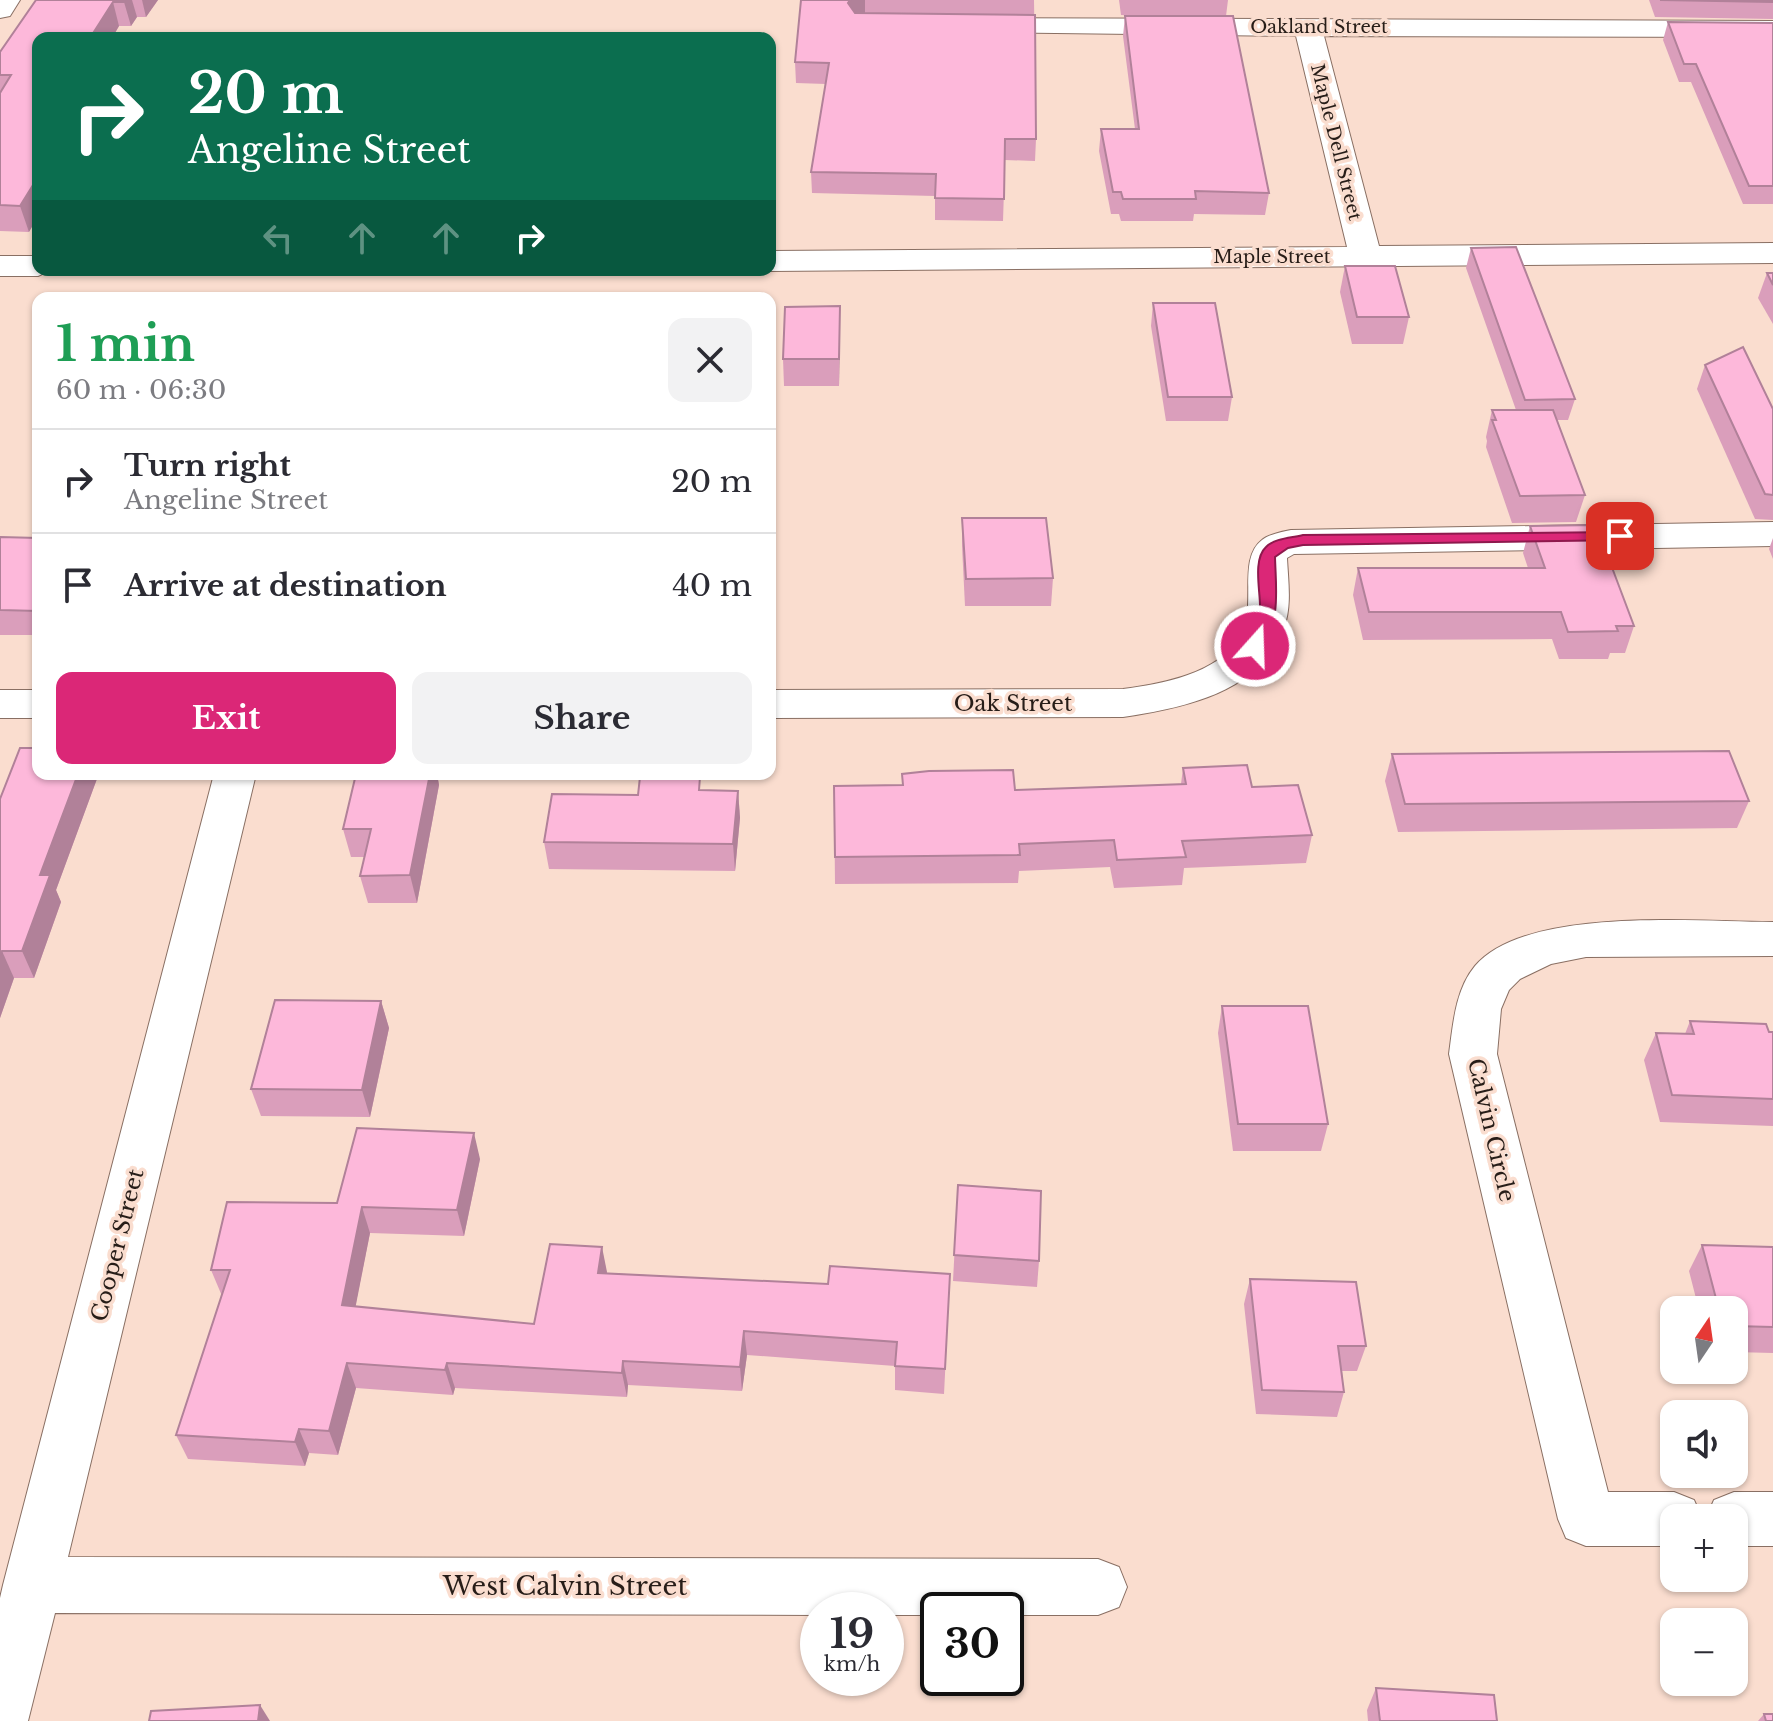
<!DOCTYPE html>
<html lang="en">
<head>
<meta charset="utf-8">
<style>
	body { margin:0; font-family:"Libre Baskerville",serif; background:#f2f2f3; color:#2b2b33; height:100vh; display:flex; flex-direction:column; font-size:30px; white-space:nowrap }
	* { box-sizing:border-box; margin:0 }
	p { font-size:26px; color:#7c7c81 }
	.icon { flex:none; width:44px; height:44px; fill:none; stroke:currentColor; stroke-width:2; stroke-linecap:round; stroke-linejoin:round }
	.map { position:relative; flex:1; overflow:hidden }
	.details { position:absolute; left:32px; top:292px; width:744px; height:488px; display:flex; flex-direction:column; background:#fff; border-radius:16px; box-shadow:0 2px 6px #0004 }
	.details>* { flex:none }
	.hud { position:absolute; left:32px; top:32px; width:744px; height:244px; border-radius:16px; box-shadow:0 2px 6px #0004; background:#0b6e4f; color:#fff; overflow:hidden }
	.needle { width:52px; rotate:13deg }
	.buttons { position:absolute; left:1660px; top:1296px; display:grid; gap:16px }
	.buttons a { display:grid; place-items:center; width:88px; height:88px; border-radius:16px; background:#fff; box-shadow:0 2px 6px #0004; font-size:40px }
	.speed { position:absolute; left:800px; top:1592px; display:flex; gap:16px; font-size:40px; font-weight:700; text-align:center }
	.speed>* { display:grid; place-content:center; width:104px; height:104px; border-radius:50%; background:#fff; box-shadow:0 2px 6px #0004; line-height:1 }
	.speed small { font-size:20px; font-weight:400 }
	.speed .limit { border:4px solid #111; border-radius:12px; background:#fff; color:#111 }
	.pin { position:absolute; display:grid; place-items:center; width:68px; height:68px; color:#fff; margin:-34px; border-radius:16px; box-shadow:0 4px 12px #0006 }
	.me { position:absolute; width:88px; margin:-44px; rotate:20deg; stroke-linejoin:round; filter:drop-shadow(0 0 6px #0008) }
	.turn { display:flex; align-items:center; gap:28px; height:168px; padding:0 24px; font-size:36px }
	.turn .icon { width:104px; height:104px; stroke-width:2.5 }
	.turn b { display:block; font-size:56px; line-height:68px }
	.lanes { display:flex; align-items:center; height:76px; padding:0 24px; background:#0003; justify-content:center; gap:40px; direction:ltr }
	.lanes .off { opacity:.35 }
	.round { display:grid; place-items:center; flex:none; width:84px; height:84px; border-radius:16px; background:#f2f2f3 }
	.head { display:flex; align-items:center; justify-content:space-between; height:136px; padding:0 24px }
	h1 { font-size:48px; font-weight:700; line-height:60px; color:#1e9e55 }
	.cta { display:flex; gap:16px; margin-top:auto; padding:16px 24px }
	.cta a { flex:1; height:92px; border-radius:16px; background:#db2777; color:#fff; font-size:32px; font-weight:700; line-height:92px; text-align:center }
	.cta a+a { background:#f2f2f3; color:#2b2b33 }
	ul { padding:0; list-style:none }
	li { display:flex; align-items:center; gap:24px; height:104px; padding:0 24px; border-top:2px solid #e1e1e2 }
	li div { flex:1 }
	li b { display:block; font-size:30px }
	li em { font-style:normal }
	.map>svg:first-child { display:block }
</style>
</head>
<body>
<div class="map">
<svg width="1773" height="1721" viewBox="0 0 1773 1721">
	<rect width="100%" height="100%" fill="#faddcf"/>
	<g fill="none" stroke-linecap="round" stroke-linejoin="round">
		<g stroke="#896f63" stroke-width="2">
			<g id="street">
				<polygon points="0,0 20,0 10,16 0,18"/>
				<polygon points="976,18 1773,21 1773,37 1324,36 1379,246 1773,243 1773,263 770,271 767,270 770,270 770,251 1347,247 1296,36 966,32 962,26 966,20"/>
				<polygon points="0,256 38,256 38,270 51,270 38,276 0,276"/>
				<path d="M 1773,522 L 1773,546 L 1294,554 L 1287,558 C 1288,580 1292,606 1284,627 C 1262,692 1183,708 1123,717 L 770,718 L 770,690 L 1123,689 C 1162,684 1216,674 1239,639 C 1259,610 1236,560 1262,540 C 1269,534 1282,532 1291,530 Z"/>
				<rect x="0" y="690" width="38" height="28"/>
				<polygon points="214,774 256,774 68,1557 1098,1559 1119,1567 1127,1587 1119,1607 1098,1615 1006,1615 1006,1610 938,1610 938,1615 886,1615 886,1610 818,1610 818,1615 55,1613 28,1721 0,1721 0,1598 3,1585"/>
				<path d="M 1773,922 L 1773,956 L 1586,957 L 1551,964 L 1520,979 L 1509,990 L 1501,1009 L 1497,1054 L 1608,1492 L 1674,1492 L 1694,1500 L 1702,1518 L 1674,1518 L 1674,1546 L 1586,1546 L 1566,1538 L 1558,1519 L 1449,1054 C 1453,1025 1455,990 1475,966 C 1526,906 1698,922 1773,922 Z"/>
				<polygon points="1734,1492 1773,1492 1773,1546 1734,1546 1734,1518 1706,1518 1714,1500"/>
			</g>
		</g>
		<use href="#street" fill="#fff" fill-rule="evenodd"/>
	</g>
	<g fill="#da9ebb">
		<polygon points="36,0 158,0 146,17 137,17 131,26 119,26 112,38 38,38 29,232 0,231 0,52"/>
		<polygon points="801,0 1034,0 1036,139 1035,161 1005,160 1003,221 935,220 935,196 812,193 811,172 826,84 796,83 795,62"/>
		<polygon points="1119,0 1228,0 1226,16 1121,15"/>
		<polygon points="1649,0 1773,0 1773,19 1655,17"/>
		<polygon points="1125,16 1269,193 1265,215 1194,214 1193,221 1121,221 1119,214 1111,214 1099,151 1101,129 1135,129 1123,36"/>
		<polygon points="1668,22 1773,23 1773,204 1743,204 1691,82 1679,82 1663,40"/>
		<polygon points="1471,248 1575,399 1568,420 1557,420 1585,495 1576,522 1512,523 1486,447 1487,441 1486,437 1492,410 1516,410 1466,268"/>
		<polygon points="1345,266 1409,317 1403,344 1352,344 1340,292"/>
		<polygon points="1767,273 1773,273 1773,324 1758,298"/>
		<polygon points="1153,303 1232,397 1228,421 1166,421 1151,326"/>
		<polygon points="840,306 839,386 784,386 783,359"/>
		<polygon points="1705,365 1773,409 1773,520 1755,519 1697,389"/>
		<polygon points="962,518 1053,578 1051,606 965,606 962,546"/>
		<polygon points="1530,526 1634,626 1625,653 1610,653 1608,659 1559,659 1552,639 1363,640 1353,595 1358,568 1528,568 1523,553"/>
		<polygon points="0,537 38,538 38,635 0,635"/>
		<polygon points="1773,538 1773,559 1769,549"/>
		<polygon points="1392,754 1749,801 1737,828 1398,832 1385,781"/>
		<polygon points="1183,768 1252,787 1312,835 1306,863 1184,868 1182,885 1114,888 1110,867 1019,871 1018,883 835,884 834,786 902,785 902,774 1015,790 1181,784"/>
		<polygon points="38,774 98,774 98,776 56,890 61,902 34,978 14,978 0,1018 0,799"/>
		<polygon points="356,774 437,774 439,785 417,903 368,903 360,876 365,857 351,857 343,829"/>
		<polygon points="702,790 738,791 740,818 735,871 549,869 544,842 638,795"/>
		<polygon points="381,1001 389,1028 370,1117 261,1116 251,1089"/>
		<polygon points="1222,1006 1328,1124 1321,1151 1233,1151 1218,1033"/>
		<polygon points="1690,1021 1773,1032 1773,1126 1660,1122 1644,1060 1656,1033 1685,1034"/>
		<polygon points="480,1159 464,1236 370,1233 355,1307 534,1324 607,1273 828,1284 950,1274 944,1394 895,1390 895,1366 747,1355 742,1391 628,1385 627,1397 455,1388 453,1395 356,1388 338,1455 309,1453 305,1466 188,1459 176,1435 222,1296 211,1270 337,1203"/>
		<polygon points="958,1185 1039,1261 1037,1287 953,1281"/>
		<polygon points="1702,1245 1773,1247 1773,1353 1734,1352 1734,1310 1699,1310 1689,1271"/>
		<polygon points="1250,1279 1366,1346 1357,1371 1342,1371 1344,1392 1337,1417 1256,1414 1244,1304"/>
		<polygon points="1376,1688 1497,1721 1368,1721 1367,1710"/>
		<polygon points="1764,1714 1773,1721 1758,1721"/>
	</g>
	<g fill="#b18199">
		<polygon points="125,0 132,0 137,17 131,26 124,2"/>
		<polygon points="142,0 158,0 146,17"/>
		<polygon points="850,0 865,0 865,14 854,16 848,3"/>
		<polygon points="113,2 119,26 112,38 90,38"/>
		<polygon points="38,177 38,217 29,232 20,206"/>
		<polygon points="840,306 840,332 839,386 839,359"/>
		<polygon points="78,774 98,774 98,776 56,890 61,902 34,978 22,951 40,875"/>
		<polygon points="430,774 437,774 439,785 417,903 410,875"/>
		<polygon points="738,791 740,818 735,871 733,844"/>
		<polygon points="2,951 14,978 0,1018 0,955"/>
		<polygon points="381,1001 389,1028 370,1117 362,1090"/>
		<polygon points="474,1133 480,1159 464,1236 457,1210"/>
		<polygon points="362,1207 370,1233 351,1330 342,1305"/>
		<polygon points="602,1247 607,1272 603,1298 598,1273"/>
		<polygon points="744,1331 747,1355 742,1391 740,1367"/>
		<polygon points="623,1361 628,1385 627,1397 622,1373"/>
		<polygon points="347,1363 356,1388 338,1455 329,1431"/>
		<polygon points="447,1363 455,1388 453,1395 445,1370"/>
		<polygon points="299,1429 309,1453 305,1466 295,1442"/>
		<polygon points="260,1705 270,1721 258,1721"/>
	</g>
	<g fill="#fdb8da" stroke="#b18199" stroke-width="2">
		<polygon points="36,0 125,0 124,2 113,2 90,38 38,38 38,124 36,127 38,127 38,177 20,206 0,205 0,93 11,75 0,75 0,52"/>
		<polygon points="801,0 850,0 848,3 855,13 1035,15 1036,139 1005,139 1004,199 935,198 936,174 811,172 829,63 795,62"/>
		<polygon points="1660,0 1773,0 1773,2"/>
		<polygon points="1125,16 1233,16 1269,193 1195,191 1196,199 1123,199 1121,192 1113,192 1101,129 1139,129"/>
		<polygon points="1668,22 1773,23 1773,186 1749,186 1696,64 1684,64"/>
		<polygon points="1516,247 1575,399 1525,400 1471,248"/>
		<polygon points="1345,266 1395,266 1409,317 1357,317"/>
		<polygon points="1767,273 1773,273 1773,285"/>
		<polygon points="1153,303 1215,303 1232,397 1168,397"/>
		<polygon points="840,306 839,359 783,359 785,307"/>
		<polygon points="1743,347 1773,409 1773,495 1765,494 1705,365"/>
		<polygon points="1492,410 1553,410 1585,495 1520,496 1492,420 1496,420"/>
		<polygon points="962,518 1046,518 1053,578 966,579"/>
		<polygon points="1596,525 1634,626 1616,626 1618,631 1568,632 1561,612 1369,612 1358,568 1545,568 1530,526"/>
		<polygon points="0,537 38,538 38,611 0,610"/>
		<polygon points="20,748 38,748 38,774 78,774 40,875 50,875 22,951 2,951 0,955 0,799"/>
		<polygon points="1729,751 1749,801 1405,804 1392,754"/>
		<polygon points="1247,765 1252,787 1298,785 1312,835 1182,841 1186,857 1117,860 1114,840 1019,844 1020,855 835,857 834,786 903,785 902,774 929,771 1013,770 1015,790 1186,784 1183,768"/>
		<polygon points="356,774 430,774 410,875 360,876 371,829 343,829"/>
		<polygon points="640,777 700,777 699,790 738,791 733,844 544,842 552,794 638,795"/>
		<polygon points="275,1000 381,1001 362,1090 251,1089"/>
		<polygon points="1222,1006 1308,1006 1328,1124 1238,1124"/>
		<polygon points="1690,1021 1766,1024 1769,1032 1773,1032 1773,1099 1672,1095 1656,1033 1694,1034"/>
		<polygon points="357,1128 474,1133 457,1210 362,1207 342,1305 534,1324 550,1244 602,1247 598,1273 828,1284 830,1266 950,1274 945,1369 895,1366 897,1342 744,1331 740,1367 623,1361 622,1373 447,1363 445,1370 347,1363 329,1431 299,1429 295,1442 176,1435 230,1270 211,1270 227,1202 337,1203"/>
		<polygon points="958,1185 1041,1191 1039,1261 954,1255"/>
		<polygon points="1702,1245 1773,1247 1773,1327 1734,1326 1734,1310 1719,1310"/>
		<polygon points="1250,1279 1356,1282 1366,1346 1338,1346 1344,1392 1262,1390"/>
		<polygon points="1376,1688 1494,1695 1497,1721 1380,1721"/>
		<polygon points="260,1705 258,1721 149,1721 151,1711"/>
		<polygon points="1764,1714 1773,1714 1773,1721 1766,1721"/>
	</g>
	<path fill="#db2777" stroke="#8e194d" stroke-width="2" d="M 1620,532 L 1628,536 L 1626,540 L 1303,545 L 1288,548 L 1275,557 C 1276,593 1281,618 1260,650 L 1249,650 L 1246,646 C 1254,634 1259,624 1260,610 C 1261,593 1252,560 1266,547 C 1275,538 1291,538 1303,535 Z"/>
	<g text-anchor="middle" stroke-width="7" stroke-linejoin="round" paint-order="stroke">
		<g font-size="18" fill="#271d18" stroke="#faddcf">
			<text x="1319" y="33">Oakland Street</text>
			<text transform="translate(1336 142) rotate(76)" y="6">Maple Dell Street</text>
			<text x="1272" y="263">Maple Street</text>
		</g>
		<g font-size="22" fill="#271d18" stroke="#faddcf">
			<text x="1013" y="711">Oak Street</text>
			<text transform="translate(1492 1130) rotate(77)" y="8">Calvin Circle</text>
			<text transform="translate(117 1245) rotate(-76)" y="8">Cooper Street</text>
		</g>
		<g font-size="26" fill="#271d18" stroke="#faddcf">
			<text x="565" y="1595">West Calvin Street</text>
		</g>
	</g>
</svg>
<div class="buttons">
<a><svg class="needle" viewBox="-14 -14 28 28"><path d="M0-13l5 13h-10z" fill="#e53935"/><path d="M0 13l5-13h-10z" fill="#7c7c81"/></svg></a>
<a><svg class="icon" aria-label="sound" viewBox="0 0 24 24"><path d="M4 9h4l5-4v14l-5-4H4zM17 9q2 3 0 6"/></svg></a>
<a>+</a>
<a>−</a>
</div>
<div class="speed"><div>19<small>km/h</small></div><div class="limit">30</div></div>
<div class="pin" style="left:1620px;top:536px;background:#d93025"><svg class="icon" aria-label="arrive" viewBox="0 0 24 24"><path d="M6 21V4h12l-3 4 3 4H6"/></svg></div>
<svg class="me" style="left:1255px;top:646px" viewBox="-20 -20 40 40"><circle r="17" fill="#db2777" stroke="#fff" stroke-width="3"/><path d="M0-11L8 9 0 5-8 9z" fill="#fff"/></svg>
<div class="hud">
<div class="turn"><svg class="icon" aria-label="right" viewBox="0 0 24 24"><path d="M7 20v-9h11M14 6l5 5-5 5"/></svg><div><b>20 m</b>Angeline Street</div></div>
<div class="lanes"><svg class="icon off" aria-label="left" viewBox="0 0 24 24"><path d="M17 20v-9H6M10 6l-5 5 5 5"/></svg><svg class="icon off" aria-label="ahead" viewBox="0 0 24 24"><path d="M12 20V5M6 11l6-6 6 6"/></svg><svg class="icon off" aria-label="ahead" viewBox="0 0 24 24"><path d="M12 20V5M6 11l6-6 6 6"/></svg><svg class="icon" aria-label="right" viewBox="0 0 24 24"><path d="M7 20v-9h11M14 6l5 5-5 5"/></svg></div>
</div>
<section class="details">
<div class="head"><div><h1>1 min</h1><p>60 m · 06:30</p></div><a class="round"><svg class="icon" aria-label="close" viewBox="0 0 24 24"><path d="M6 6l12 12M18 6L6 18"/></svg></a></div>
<ul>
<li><svg class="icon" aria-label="right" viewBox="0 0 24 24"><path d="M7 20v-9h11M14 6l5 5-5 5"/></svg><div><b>Turn right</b><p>Angeline Street</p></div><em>20 m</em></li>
<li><svg class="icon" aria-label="arrive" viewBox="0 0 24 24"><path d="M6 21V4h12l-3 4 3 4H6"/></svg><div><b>Arrive at destination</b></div><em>40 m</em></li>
</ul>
<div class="cta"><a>Exit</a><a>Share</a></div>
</section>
</div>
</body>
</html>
